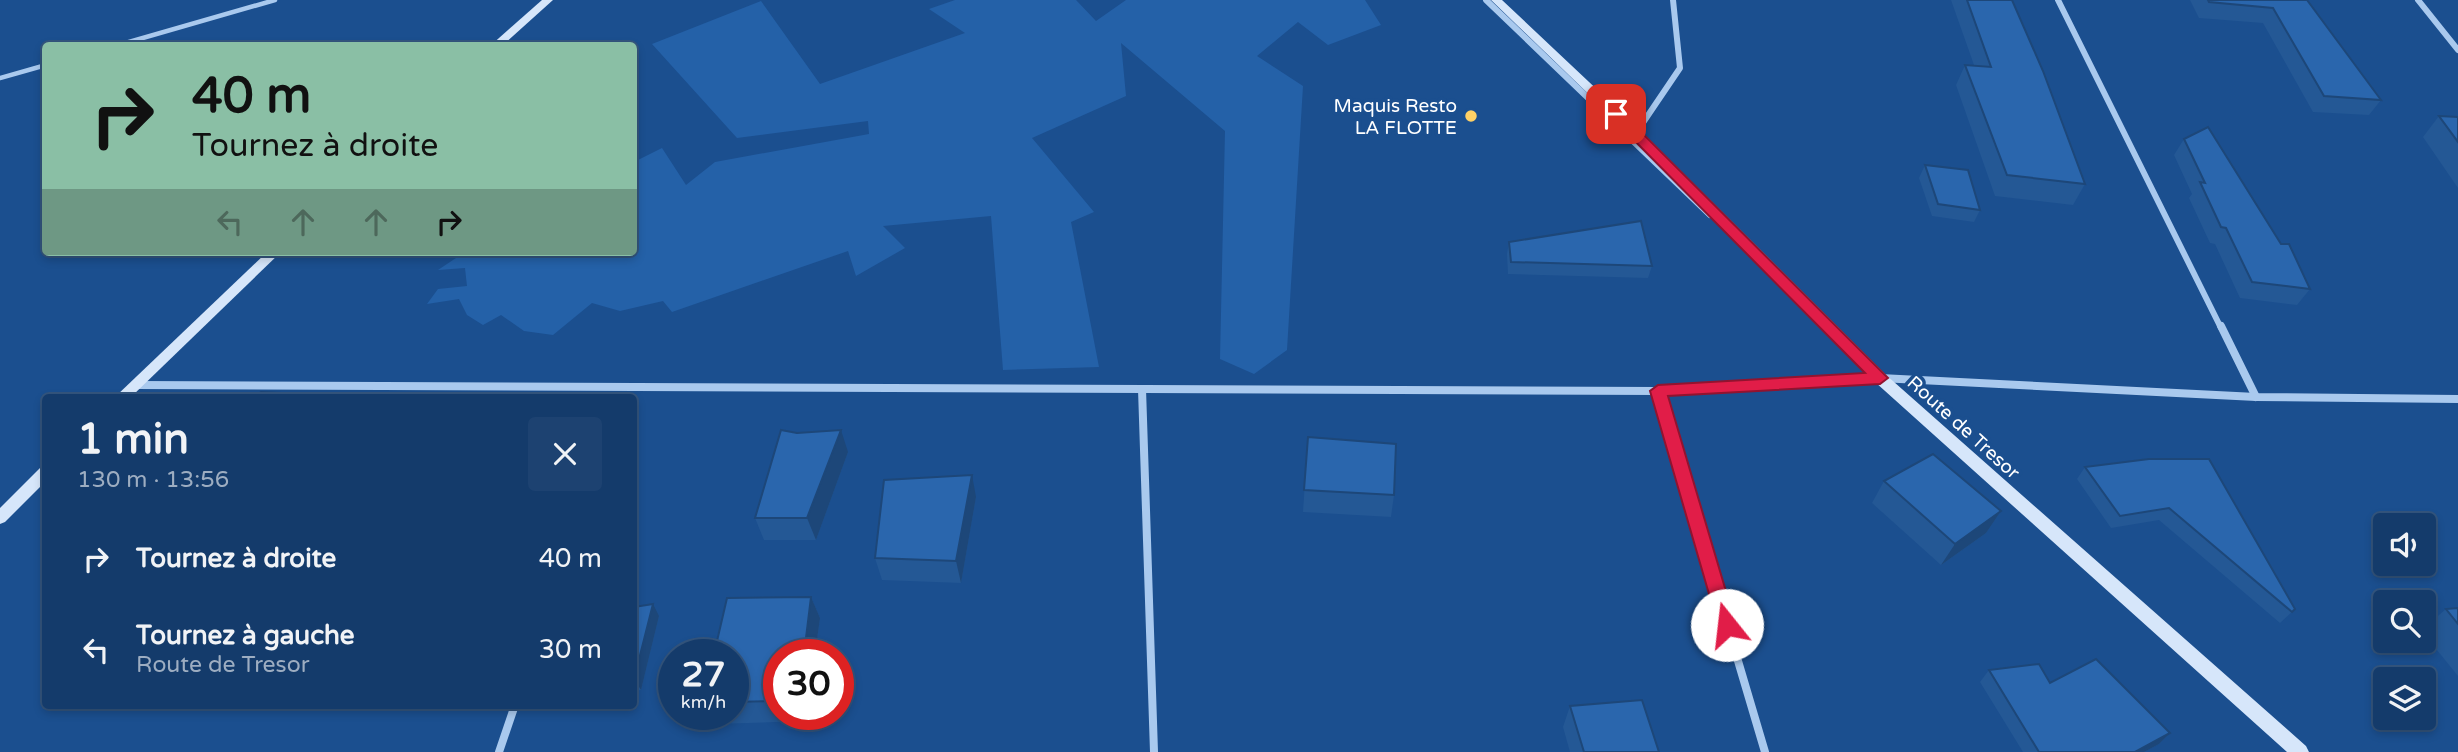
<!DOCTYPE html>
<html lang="fr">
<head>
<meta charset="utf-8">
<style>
	body { margin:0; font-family:"Varela Round",sans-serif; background:#1d4271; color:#f1f3f6; height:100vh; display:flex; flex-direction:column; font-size:26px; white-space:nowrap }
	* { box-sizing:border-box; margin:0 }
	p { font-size:23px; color:#9dadc1 }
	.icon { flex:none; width:38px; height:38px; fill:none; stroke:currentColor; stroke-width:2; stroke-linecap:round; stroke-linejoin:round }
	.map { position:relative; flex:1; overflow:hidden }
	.drawer { position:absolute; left:42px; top:394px; width:595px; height:315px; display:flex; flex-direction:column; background:#143b6b; border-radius:7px; box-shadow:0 4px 10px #0003,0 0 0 2px #33557e }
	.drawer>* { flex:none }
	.hud { position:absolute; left:42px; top:42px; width:595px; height:214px; border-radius:7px; box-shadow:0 4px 10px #0003,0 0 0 2px #33557e; background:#8abfa5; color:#111; overflow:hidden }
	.buttons { position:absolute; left:2373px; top:513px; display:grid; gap:14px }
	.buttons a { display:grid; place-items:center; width:63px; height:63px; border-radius:7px; background:#143b6b; box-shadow:0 4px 10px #0003,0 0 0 2px #33557e; font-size:35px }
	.speed { position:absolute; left:658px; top:639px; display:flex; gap:14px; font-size:35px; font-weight:700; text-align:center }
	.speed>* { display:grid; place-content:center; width:91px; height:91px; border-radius:50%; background:#143b6b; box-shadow:0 4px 10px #0003,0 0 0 2px #33557e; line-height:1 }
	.speed small { font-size:18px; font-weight:400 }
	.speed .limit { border:10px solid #d22; background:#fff; color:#111 }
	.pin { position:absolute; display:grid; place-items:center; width:60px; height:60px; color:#fff; margin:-30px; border-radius:14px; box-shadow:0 4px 10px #0006 }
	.me { position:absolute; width:77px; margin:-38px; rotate:344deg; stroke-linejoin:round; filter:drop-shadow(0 0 5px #0008) }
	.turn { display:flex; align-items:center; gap:24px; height:147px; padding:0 35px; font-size:32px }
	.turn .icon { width:91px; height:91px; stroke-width:2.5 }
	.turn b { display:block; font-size:49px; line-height:60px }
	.lanes { display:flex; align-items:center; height:66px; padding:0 35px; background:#0003; justify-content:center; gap:35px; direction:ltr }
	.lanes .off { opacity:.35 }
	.round { display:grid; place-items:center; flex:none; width:74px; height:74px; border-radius:7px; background:#1d4271 }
	.headline { display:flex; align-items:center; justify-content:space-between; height:119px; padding:0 35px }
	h1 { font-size:42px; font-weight:700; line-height:52px }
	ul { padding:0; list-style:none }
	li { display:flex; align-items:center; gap:21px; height:91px; padding:0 35px }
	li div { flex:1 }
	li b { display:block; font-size:26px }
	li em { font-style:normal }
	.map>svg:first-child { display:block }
</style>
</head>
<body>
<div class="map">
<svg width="2458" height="752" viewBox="0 0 2458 752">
	<rect width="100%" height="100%" fill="#1b4f8f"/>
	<polygon fill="#2461a8" points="955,0 1076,0 1096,21 1126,0 1365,0 1381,25 1328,45 1298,22 1257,56 1303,86 1287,350 1254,374 1220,359 1225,131 1121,43 1126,96 1032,138 1094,212 1071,222 1099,367 1003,370 991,216 883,226 905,248 856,276 848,251 672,312 663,301 620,311 592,303 553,335 524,331 501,315 483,325 467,315 459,299 427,304 438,289 467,286 465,268 438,270 465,252 634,252 634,162 662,148 686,185 715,162 869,134 868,121 737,138 652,44 761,1 820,84 965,33 929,9"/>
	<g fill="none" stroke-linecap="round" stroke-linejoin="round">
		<g stroke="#a9c9ee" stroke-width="4.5">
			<polyline points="115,46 275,0"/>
			<polyline points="0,78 46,65"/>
		</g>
		<g stroke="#a9c9ee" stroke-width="6">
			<polyline points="1486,0 1710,215"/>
			<polyline points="2058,0 2221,328"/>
			<polyline points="2418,0 2458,50"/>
			<polyline points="1636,133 1680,68 1673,0"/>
		</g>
		<g stroke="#a9c9ee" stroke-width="8">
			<polyline points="2221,326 2256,397"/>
			<polyline points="136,385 1658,391 1880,378 2256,397 2458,399"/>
			<polyline points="1142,389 1154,752"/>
			<polyline points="1658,391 1765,752"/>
			<polyline points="499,752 515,705"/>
		</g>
		<g fill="#d6e6fa" fill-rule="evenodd">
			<polygon points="542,0 553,0 502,46 490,46"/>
			<polygon points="1491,0 1502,0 1640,130 1885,374 2306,746 2309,752 2287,752 1875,382 1632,136"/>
			<polygon points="267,252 281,252 131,397 115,397"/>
			<polygon points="46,465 46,481 5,522 0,524 0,508 41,467"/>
		</g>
	</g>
	<g fill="#245895">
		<polygon points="1951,0 2012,0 2085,184 2073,205 1995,196 1956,85 1965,65 1974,65"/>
		<polygon points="2190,0 2307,0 2381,100 2369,115 2313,112 2263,23 2199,18"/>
		<polygon points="2439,116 2458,117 2458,188 2423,137"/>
		<polygon points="2184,139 2310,289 2297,305 2240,298 2215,244 2210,243 2189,198 2192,194 2174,155"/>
		<polygon points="1925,165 1980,210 1974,222 1932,216 1919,178"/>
		<polygon points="1509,242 1652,266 1648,278 1508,274 1507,254"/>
		<polygon points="1308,437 1394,495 1391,517 1303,512"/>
		<polygon points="848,452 816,540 764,540 755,518"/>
		<polygon points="2149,459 2295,609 2280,623 2159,520 2111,528 2077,479 2085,467"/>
		<polygon points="1884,481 2001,511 1986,533 1941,565 1872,503"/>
		<polygon points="976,497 961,583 882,580 875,558"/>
		<polygon points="811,597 820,618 815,654 779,654 779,714 808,714 807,721 715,724 710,714 733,714 733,654"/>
		<polygon points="634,607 659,616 641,690 634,691"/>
		<polygon points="2458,608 2458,676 2424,634 2424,628 2446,609"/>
		<polygon points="1989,670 2050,683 2170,733 2159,744 2144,752 2023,752 1980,682"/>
		<polygon points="1570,706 1659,752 1570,752 1563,727"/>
	</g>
	<g fill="#1d4779">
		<polygon points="841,430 848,452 816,540 807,518"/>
		<polygon points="972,475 976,497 961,583 956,561"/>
		<polygon points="2001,511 1986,533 1941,565 1955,544"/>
		<polygon points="811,597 820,618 815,654 804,654"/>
		<polygon points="653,604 659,616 641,690 634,679"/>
		<polygon points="2170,733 2159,744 2144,752 2135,752"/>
	</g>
	<g fill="#2a66ad" stroke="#1d4779" stroke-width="2">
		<polygon points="1967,0 2012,0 2043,71 2085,184 2007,175 1965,65 1991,67"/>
		<polygon points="2208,0 2307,0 2381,100 2324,96 2273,8 2209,2"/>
		<polygon points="2439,116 2458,117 2458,142"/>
		<polygon points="2208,127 2281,244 2289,244 2310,289 2252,282 2226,228 2221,227 2200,182 2205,183 2184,139"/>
		<polygon points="1925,165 1968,170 1980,210 1938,204"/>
		<polygon points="1641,221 1652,266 1511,262 1509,242"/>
		<polygon points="261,392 340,396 339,397 256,397"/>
		<polygon points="781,430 797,433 841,430 807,518 755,518"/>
		<polygon points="1308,437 1396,444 1394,495 1304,490"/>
		<polygon points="1933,454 2001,511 1955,544 1884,481"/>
		<polygon points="2149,459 2209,459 2295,609 2292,612 2169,508 2120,516 2085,467"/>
		<polygon points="972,475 956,561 875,558 884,480"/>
		<polygon points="811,597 804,654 779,654 779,701 733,702 733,654 714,654 727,598"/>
		<polygon points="653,604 634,679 634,607"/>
		<polygon points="2458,608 2458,624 2446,609"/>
		<polygon points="2096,659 2170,733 2135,752 2039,752 1989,670 2039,664 2050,683"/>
		<polygon points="1642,700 1659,752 1584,752 1570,706"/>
	</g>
	<polygon fill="#e11d48" stroke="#92132f" stroke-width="2" points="1616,110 1620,111 1888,378 1880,384 1668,396 1736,625 1734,630 1727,633 1720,630 1718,625 1650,391 1658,385 1865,373 1611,117 1609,114"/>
	<circle fill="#ffd166" stroke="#1b4f8f" stroke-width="2.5" cx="1471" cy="116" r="7"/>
	<g text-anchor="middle" stroke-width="7" stroke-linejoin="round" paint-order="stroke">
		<g font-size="19" fill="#fff" stroke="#1b4f8f" text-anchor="end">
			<text x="1457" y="112">Maquis Resto<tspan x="1457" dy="22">LA FLOTTE</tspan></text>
		</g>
		<g font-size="19" fill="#fff" stroke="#1b4f8f">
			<text transform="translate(1964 427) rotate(42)" y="7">Route de Tresor</text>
		</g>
	</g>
</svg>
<div class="buttons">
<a><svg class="icon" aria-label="sound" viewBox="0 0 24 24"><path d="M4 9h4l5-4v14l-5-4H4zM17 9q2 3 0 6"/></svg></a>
<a><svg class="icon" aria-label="search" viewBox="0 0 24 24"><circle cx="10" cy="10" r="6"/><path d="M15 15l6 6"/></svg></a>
<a><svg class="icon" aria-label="layers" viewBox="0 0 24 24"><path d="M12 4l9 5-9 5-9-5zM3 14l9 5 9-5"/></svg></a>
</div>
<div class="speed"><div>27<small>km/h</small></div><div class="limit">30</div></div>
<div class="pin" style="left:1616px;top:114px;background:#d93025"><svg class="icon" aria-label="arrive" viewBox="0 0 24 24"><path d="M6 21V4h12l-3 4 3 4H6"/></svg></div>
<svg class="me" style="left:1727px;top:625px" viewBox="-20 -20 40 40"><circle r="19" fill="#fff"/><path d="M0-13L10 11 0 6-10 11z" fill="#e11d48"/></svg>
<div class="hud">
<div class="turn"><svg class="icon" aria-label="right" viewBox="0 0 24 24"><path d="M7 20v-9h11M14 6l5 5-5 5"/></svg><div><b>40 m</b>Tournez à droite</div></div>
<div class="lanes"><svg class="icon off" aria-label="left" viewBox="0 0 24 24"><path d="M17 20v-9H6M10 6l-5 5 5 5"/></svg><svg class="icon off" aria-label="ahead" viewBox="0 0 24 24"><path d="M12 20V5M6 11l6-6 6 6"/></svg><svg class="icon off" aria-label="ahead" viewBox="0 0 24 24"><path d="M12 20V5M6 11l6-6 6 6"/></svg><svg class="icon" aria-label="right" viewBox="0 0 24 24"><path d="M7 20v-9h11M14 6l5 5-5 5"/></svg></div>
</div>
<section class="drawer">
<div class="headline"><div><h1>1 min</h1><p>130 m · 13:56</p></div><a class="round"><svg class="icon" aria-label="close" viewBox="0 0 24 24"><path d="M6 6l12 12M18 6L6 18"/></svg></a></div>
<ul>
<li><svg class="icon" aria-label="right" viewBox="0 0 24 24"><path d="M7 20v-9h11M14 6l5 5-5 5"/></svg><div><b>Tournez à droite</b></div><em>40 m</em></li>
<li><svg class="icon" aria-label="left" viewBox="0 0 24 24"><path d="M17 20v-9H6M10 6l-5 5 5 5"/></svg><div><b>Tournez à gauche</b><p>Route de Tresor</p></div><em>30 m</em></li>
</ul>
</section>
</div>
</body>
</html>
